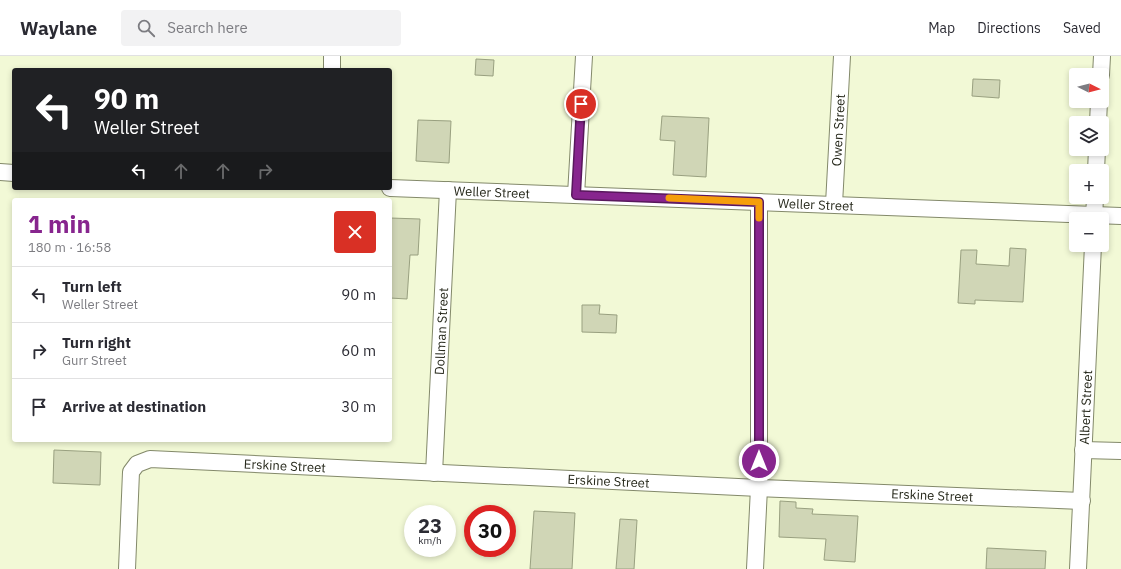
<!DOCTYPE html>
<html lang="en">
<head>
<meta charset="utf-8">
<style>
	body { margin:0; font-family:"IBM Plex Sans",sans-serif; background:#f2f2f3; color:#2b2b33; height:100vh; display:flex; flex-direction:column; font-size:15px; white-space:nowrap }
	* { box-sizing:border-box; margin:0 }
	p { font-size:13px; color:#7c7c81 }
	.icon { flex:none; width:22px; height:22px; fill:none; stroke:currentColor; stroke-width:2; stroke-linecap:round; stroke-linejoin:round }
	.map { position:relative; flex:1; overflow:hidden }
	.drawer { position:absolute; left:12px; top:142px; width:380px; height:244px; display:flex; flex-direction:column; background:#fff; border-radius:4px; box-shadow:0 2px 6px #0003 }
	.drawer>* { flex:none }
	.hud { position:absolute; left:12px; top:12px; width:380px; height:122px; border-radius:4px; box-shadow:0 2px 6px #0003; background:#202124; color:#fff; overflow:hidden }
	.needle { width:26px; rotate:96deg }
	.buttons { position:absolute; left:1069px; top:12px; display:grid; gap:8px }
	.buttons a { display:grid; place-items:center; width:40px; height:40px; border-radius:4px; background:#fff; box-shadow:0 2px 6px #0003; font-size:20px }
	.speed { position:absolute; left:404px; top:449px; display:flex; gap:8px; font-size:20px; font-weight:700; text-align:center }
	.speed>* { display:grid; place-content:center; width:52px; height:52px; border-radius:50%; background:#fff; box-shadow:0 2px 6px #0003; line-height:1 }
	.speed small { font-size:10px; font-weight:400 }
	.speed .limit { border:6px solid #d22; background:#fff; color:#111 }
	.pin { position:absolute; display:grid; place-items:center; width:34px; height:34px; color:#fff; margin:-17px; border:2px solid #fff; border-radius:50%; box-shadow:0 1px 4px #0007 }
	.me { position:absolute; width:44px; margin:-22px; rotate:0deg; stroke-linejoin:round; filter:drop-shadow(0 0 3px #0008) }
	.turn { display:flex; align-items:center; gap:14px; height:84px; padding:0 16px; font-size:18px }
	.turn .icon { width:52px; height:52px; stroke-width:2.5 }
	.turn b { display:block; font-size:28px; line-height:34px }
	.lanes { display:flex; align-items:center; height:38px; padding:0 16px; background:#0003; justify-content:center; gap:20px; direction:ltr }
	.lanes .off { opacity:.35 }
	.round { display:grid; place-items:center; flex:none; width:42px; height:42px; border-radius:4px; background:#f2f2f3 }
	.head { display:flex; align-items:center; justify-content:space-between; height:68px; padding:0 16px }
	h1 { font-size:24px; font-weight:700; line-height:30px; color:#87258e }
	ul { padding:0; list-style:none }
	li { display:flex; align-items:center; gap:12px; height:56px; padding:0 16px; border-top:1px solid #e1e1e2 }
	li div { flex:1 }
	li b { display:block; font-size:15px }
	li em { font-style:normal }
	header { display:flex; align-items:center; gap:24px; box-sizing:border-box; height:56px; padding:0 20px; background:#fff; border-bottom:1px solid #e1e1e2 }
	header strong { font-size:19px }
	nav { display:flex; gap:22px; margin-inline-start:auto; font-size:14px }
	.search { width:280px; height:36px; background:#f2f2f3; display:flex; align-items:center; gap:10px; box-sizing:border-box; padding:0 14px; border-radius:4px; color:#7c7c81; font-size:15px }
	.map>svg:first-child { display:block }
</style>
</head>
<body>
<header>
<strong>Waylane</strong>
<div class="search"><svg class="icon" aria-label="search" viewBox="0 0 24 24"><circle cx="10" cy="10" r="6"/><path d="M15 15l6 6"/></svg>Search here</div>
<nav><a>Map</a><a>Directions</a><a>Saved</a></nav>
</header>
<div class="map">
<svg width="1121" height="513" viewBox="0 0 1121 513">
	<rect width="100%" height="100%" fill="#f2f9d6"/>
	<g fill="#d0d6b6" stroke="#99a080">
		<polygon points="476,3 494,4 493,20 475,19"/>
		<polygon points="973,23 1000,24 999,42 972,40"/>
		<polygon points="662,60 709,62 706,121 673,119 675,85 660,84"/>
		<polygon points="418,64 451,65 449,107 416,105"/>
		<polygon points="390,162 420,163 418,199 410,199 407,243 390,242"/>
		<polygon points="1010,192 1026,193 1023,246 975,244 975,248 958,247 961,194 977,194 976,208 1009,210"/>
		<polygon points="582,249 600,249 599,258 617,259 616,277 582,276"/>
		<polygon points="54,394 101,396 100,429 53,427"/>
		<polygon points="780,445 796,446 796,452 813,453 812,458 858,460 855,506 824,504 826,483 779,481"/>
		<polygon points="534,455 575,457 572,513 530,513"/>
		<polygon points="620,463 637,464 634,513 616,513"/>
		<polygon points="987,492 1046,495 1045,513 986,513"/>
	</g>
	<g fill="none" stroke-linecap="round" stroke-linejoin="round">
		<g stroke="#83896a" stroke-width="18">
			<g id="street">
				<polyline points="332,14 332,0"/>
				<polyline points="1101,19 1102,0"/>
				<polyline points="1098,67 1099,45"/>
				<polyline points="1096,115 1097,93"/>
				<polyline points="0,116 14,117"/>
				<path id="s1" d="M 390,132 L 1121,160"/>
				<polyline points="576,139 584,0"/>
				<path id="s2" d="M 834,148 L 842,0"/>
				<polyline points="1094,163 1095,141"/>
				<polyline points="1083,394 1121,395"/>
				<path id="s3" d="M 434,417 L 448,134"/>
				<path id="s4" d="M 127,513 L 131,416 L 137,408 L 150,403 L 759,432 L 1082,445"/>
				<polyline points="755,513 759,432 759,146"/>
				<path id="s5" d="M 1078,513 L 1093,189"/>
			</g>
		</g>
		<use href="#street" stroke="#fff" stroke-width="16"/>
	</g>
	<g fill="none" stroke-linecap="round" stroke-linejoin="round">
		<g stroke="#58185c" stroke-width="10">
			<polyline id="route" points="581,48 576,139 759,146 759,405"/>
		</g>
		<use href="#route" stroke="#87258e" stroke-width="7"/>
		<polyline stroke="#f59e0b" stroke-width="7" points="669,142 759,146 759,162"/>
	</g>
	<g text-anchor="middle" stroke-width="3" stroke-linejoin="round" paint-order="stroke">
		<g font-size="13" fill="#26281b" stroke="#fff">
			<text dy="5" stroke="none"><textPath href="#s2" startOffset="74">Owen Street</textPath></text>
			<text dy="5" stroke="none"><textPath href="#s1" startOffset="102">Weller Street</textPath></text>
			<text dy="5" stroke="none"><textPath href="#s1" startOffset="426">Weller Street</textPath></text>
			<text dy="5" stroke="none"><textPath href="#s3" startOffset="142">Dollman Street</textPath></text>
			<text dy="5" stroke="none"><textPath href="#s5" startOffset="162">Albert Street</textPath></text>
			<text dy="5" stroke="none"><textPath href="#s4" startOffset="256">Erskine Street</textPath></text>
			<text dy="5" stroke="none"><textPath href="#s4" startOffset="580">Erskine Street</textPath></text>
			<text dy="5" stroke="none"><textPath href="#s4" startOffset="904">Erskine Street</textPath></text>
		</g>
	</g>
</svg>
<div class="buttons">
<a><svg class="needle" viewBox="-14 -14 28 28"><path d="M0-13l5 13h-10z" fill="#e53935"/><path d="M0 13l5-13h-10z" fill="#7c7c81"/></svg></a>
<a><svg class="icon" aria-label="layers" viewBox="0 0 24 24"><path d="M12 4l9 5-9 5-9-5zM3 14l9 5 9-5"/></svg></a>
<a>+</a>
<a>−</a>
</div>
<div class="speed"><div>23<small>km/h</small></div><div class="limit">30</div></div>
<div class="pin" style="left:581px;top:48px;background:#d93025"><svg class="icon" aria-label="arrive" viewBox="0 0 24 24"><path d="M6 21V4h12l-3 4 3 4H6"/></svg></div>
<svg class="me" style="left:759px;top:405px" viewBox="-20 -20 40 40"><circle r="17" fill="#87258e" stroke="#fff" stroke-width="3"/><path d="M0-11L8 9 0 5-8 9z" fill="#fff"/></svg>
<div class="hud">
<div class="turn"><svg class="icon" aria-label="left" viewBox="0 0 24 24"><path d="M17 20v-9H6M10 6l-5 5 5 5"/></svg><div><b>90 m</b>Weller Street</div></div>
<div class="lanes"><svg class="icon" aria-label="left" viewBox="0 0 24 24"><path d="M17 20v-9H6M10 6l-5 5 5 5"/></svg><svg class="icon off" aria-label="ahead" viewBox="0 0 24 24"><path d="M12 20V5M6 11l6-6 6 6"/></svg><svg class="icon off" aria-label="ahead" viewBox="0 0 24 24"><path d="M12 20V5M6 11l6-6 6 6"/></svg><svg class="icon off" aria-label="right" viewBox="0 0 24 24"><path d="M7 20v-9h11M14 6l5 5-5 5"/></svg></div>
</div>
<section class="drawer">
<div class="head"><div><h1>1 min</h1><p>180 m · 16:58</p></div><a class="round" style="background:#d93025;color:#fff"><svg class="icon" aria-label="close" viewBox="0 0 24 24"><path d="M6 6l12 12M18 6L6 18"/></svg></a></div>
<ul>
<li><svg class="icon" aria-label="left" viewBox="0 0 24 24"><path d="M17 20v-9H6M10 6l-5 5 5 5"/></svg><div><b>Turn left</b><p>Weller Street</p></div><em>90 m</em></li>
<li><svg class="icon" aria-label="right" viewBox="0 0 24 24"><path d="M7 20v-9h11M14 6l5 5-5 5"/></svg><div><b>Turn right</b><p>Gurr Street</p></div><em>60 m</em></li>
<li><svg class="icon" aria-label="arrive" viewBox="0 0 24 24"><path d="M6 21V4h12l-3 4 3 4H6"/></svg><div><b>Arrive at destination</b></div><em>30 m</em></li>
</ul>
</section>
</div>
</body>
</html>
